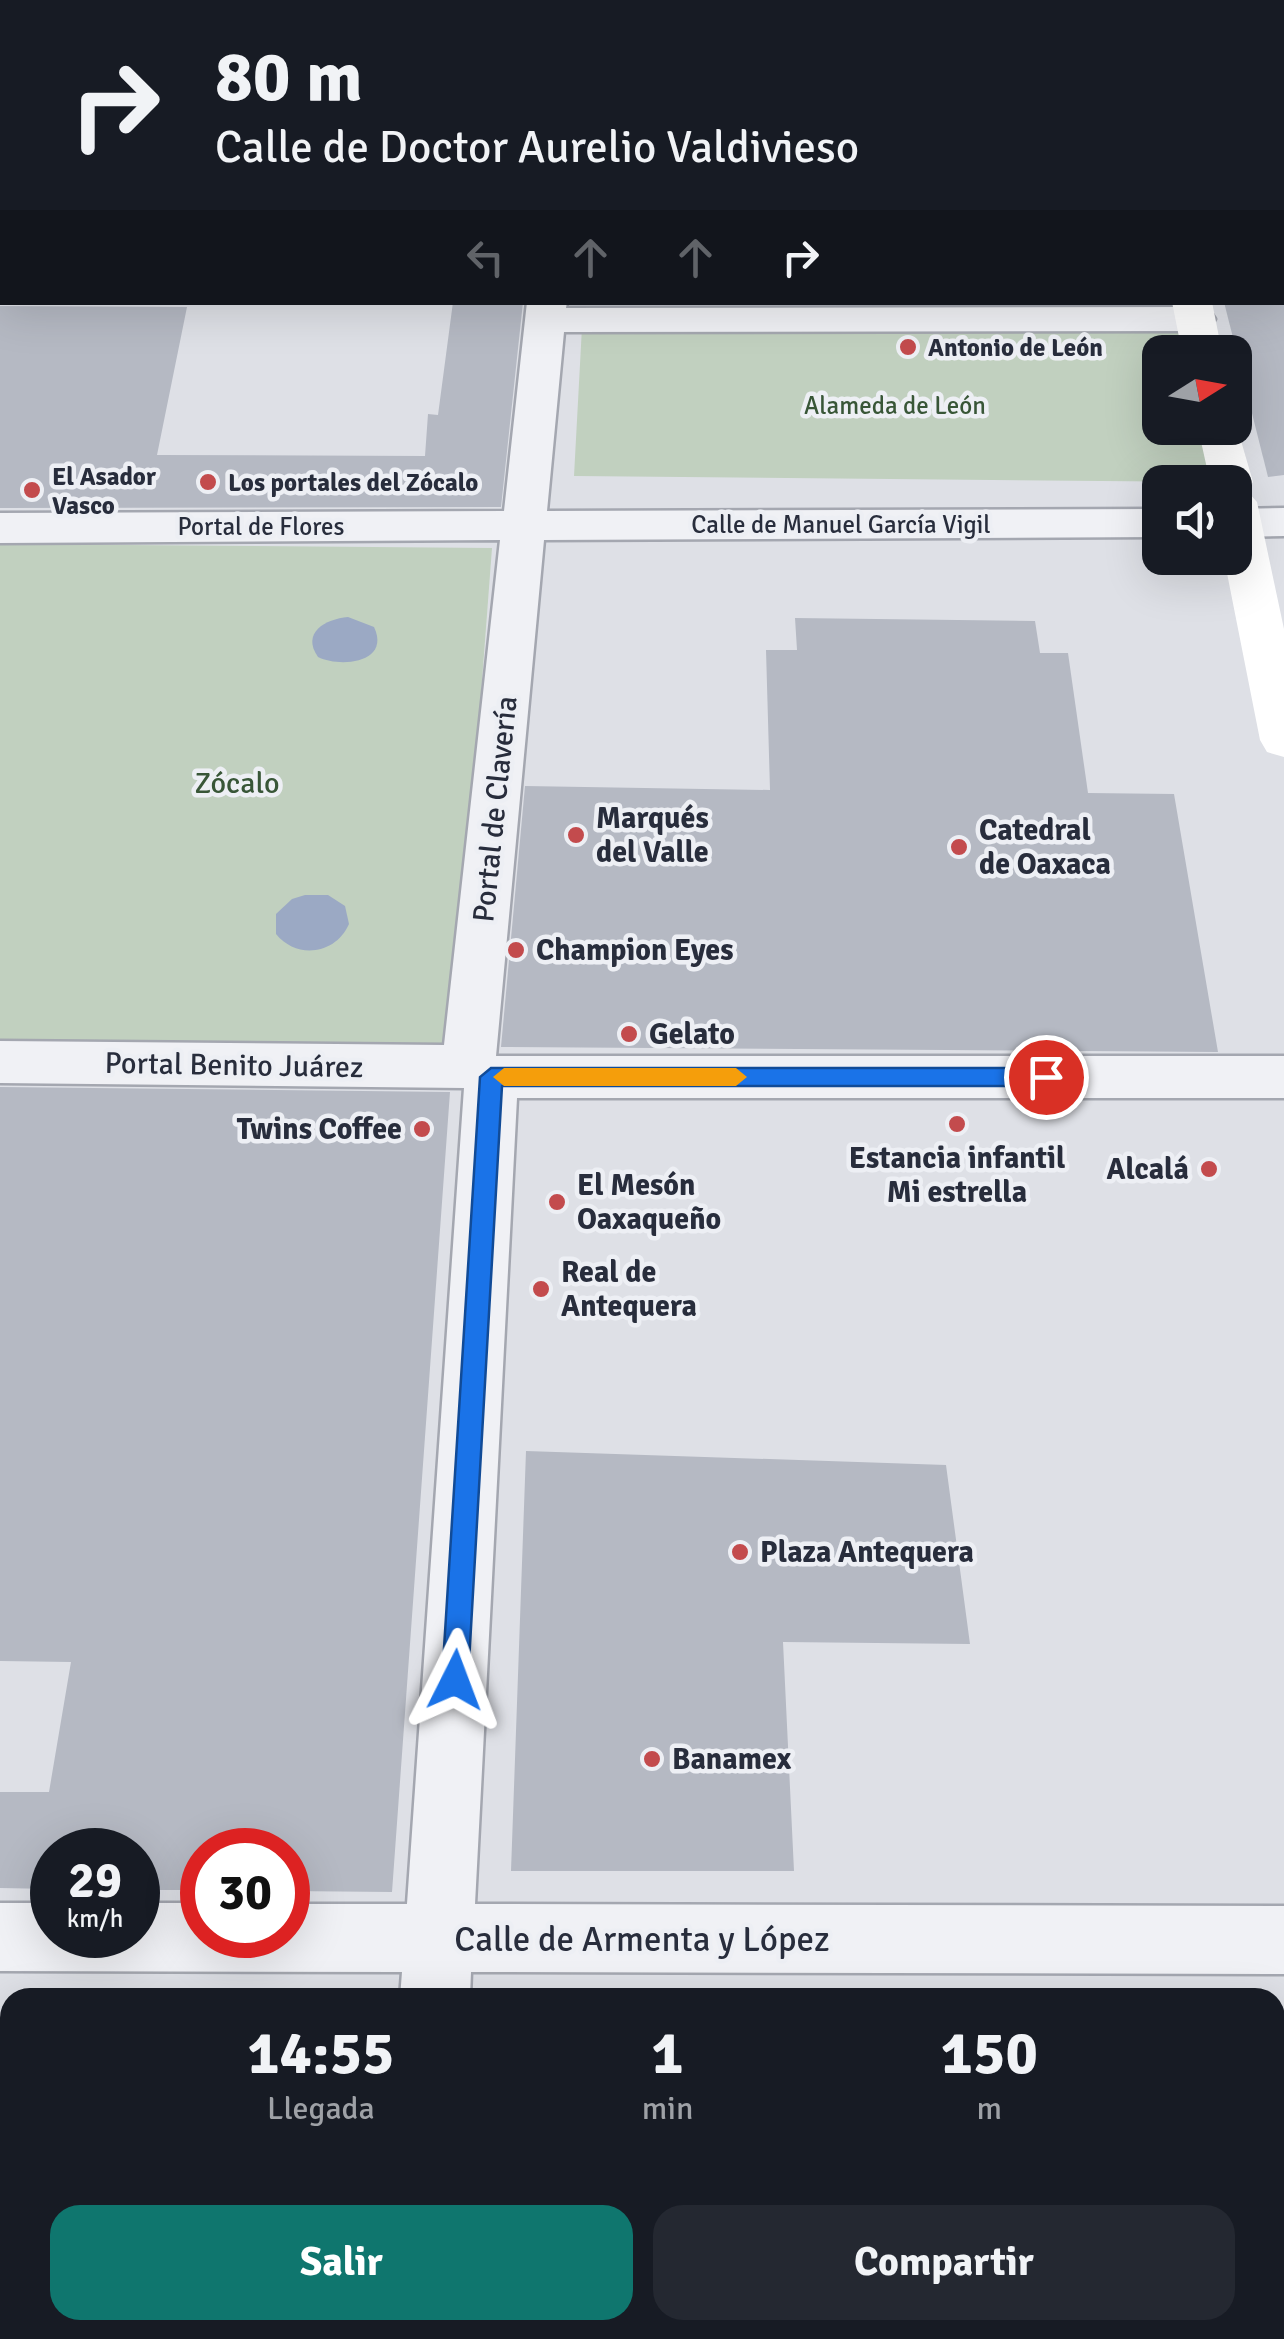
<!DOCTYPE html>
<html lang="es">
<head>
<meta charset="utf-8">
<style>
	body { margin:0; font-family:Signika,sans-serif; background:#242831; color:#f1f3f6; height:100vh; display:flex; flex-direction:column; font-size:38px; white-space:nowrap }
	* { box-sizing:border-box; margin:0 }
	p { font-size:32px; color:#9ea1a6 }
	.icon { flex:none; width:55px; height:55px; fill:none; stroke:currentColor; stroke-width:2; stroke-linecap:round; stroke-linejoin:round }
	.map { position:relative; flex:1; overflow:hidden }
	.drawer { position:absolute; left:0px; top:1988px; width:1285px; height:352px; display:flex; flex-direction:column; background:#171b24; border-radius:30px 30px 0 0; box-shadow:0 10px 40px #0002 }
	.drawer>* { flex:none }
	.top-card { position:absolute; left:0px; top:0px; width:1285px; height:305px; box-shadow:0 10px 40px #0002; background:#171b24; color:#f1f3f6; overflow:hidden }
	.needle { width:65px; rotate:79deg }
	.tools { position:absolute; left:1142px; top:335px; display:grid; gap:20px }
	.tools a { display:grid; place-items:center; width:110px; height:110px; border-radius:20px; background:#171b24; box-shadow:0 10px 40px #0002; font-size:50px }
	.speed { position:absolute; left:30px; top:1828px; display:flex; gap:20px; font-size:50px; font-weight:700; text-align:center }
	.speed>* { display:grid; place-content:center; width:130px; height:130px; border-radius:50%; background:#171b24; box-shadow:0 10px 40px #0002; line-height:1 }
	.speed small { font-size:25px; font-weight:400 }
	.speed .limit { border:15px solid #d22; background:#fff; color:#111 }
	.pin { position:absolute; display:grid; place-items:center; width:85px; height:85px; color:#fff; margin:-42px; border:5px solid #fff; border-radius:50%; box-shadow:0 2px 10px #0007 }
	.me { position:absolute; width:110px; margin:-55px; rotate:3deg; stroke-linejoin:round; filter:drop-shadow(0 0 8px #0008) }
	.turn { display:flex; align-items:center; gap:35px; height:210px; padding:0 50px; font-size:45px }
	.turn .icon { width:130px; height:130px; stroke-width:2.5 }
	.turn b { display:block; font-size:70px; line-height:85px }
	.lanes { display:flex; align-items:center; height:95px; padding:0 50px; background:#0003; justify-content:center; gap:50px; direction:ltr }
	.lanes .off { opacity:.35 }
	.eta { display:flex; justify-content:space-evenly; align-items:center; height:170px; text-align:center }
	.eta b { font-size:60px; font-weight:700; line-height:70px }
	.cta { display:flex; gap:20px; margin-top:auto; padding:20px 50px }
	.cta a { flex:1; height:115px; border-radius:30px; background:#0f766e; color:#fff; font-size:40px; font-weight:700; line-height:115px; text-align:center }
	.cta a+a { background:#242831; color:#f1f3f6 }
	.map>svg:first-child { display:block }
</style>
</head>
<body>
<div class="map">
<svg width="1284" height="2339" viewBox="0 0 1284 2339">
	<rect width="100%" height="100%" fill="#dee0e6"/>
	<g fill="#c1d0bf">
		<polygon points="582,327 1185,333 1189,352 1160,352 1160,428 1204,428 1215,482 574,476"/>
		<polygon points="0,544 492,548 454,1052 0,1047"/>
	</g>
	<g fill="#9ba9c4">
		<path d="M 348,617 L 374,627 C 391,663 340,668 318,657 C 301,633 325,619 348,617 Z"/>
		<path d="M 305,895 L 328,895 L 345,906 L 349,924 C 336,954 297,960 276,934 L 276,914 L 292,899 Z"/>
	</g>
	<g fill="#b5b9c3">
		<polygon points="453,302 523,302 501,507 0,508 0,306 187,307 157,455 425,456 428,414 438,415"/>
		<polygon points="1224,302 1284,302 1284,475 1268,477"/>
		<polygon points="795,618 1035,621 1040,653 1068,653 1088,793 1174,794 1218,1052 501,1047 525,786 770,790 766,650 797,650"/>
		<polygon points="0,1087 450,1092 392,1892 288,1891 288,1850 202,1850 202,1890 138,1890 138,1850 52,1850 52,1889 0,1888 0,1792 49,1792 71,1662 0,1661"/>
		<polygon points="526,1451 946,1465 970,1644 783,1642 794,1871 511,1871"/>
	</g>
	<g fill="none" stroke-linecap="round" stroke-linejoin="round">
		<g stroke="#a4a7b0" stroke-width="5">
			<g id="street">
				<rect x="563" y="0" width="34" height="2"/>
				<polygon points="2,27 2,56 0,57 0,28"/>
				<rect x="0" y="110" width="2" height="22"/>
				<rect x="1282" y="113" width="2" height="22"/>
				<polygon points="527,302 567,302 566,308 1195,307 1209,310 1215,319 1209,328 1195,331 564,332 547,511 1160,509 1160,537 544,540 496,1056 1284,1056 1284,1098 517,1098 475,1904 1284,1906 1284,1974 471,1972 470,1998 400,1998 402,1972 0,1971 0,1903 52,1903 52,1935 138,1935 138,1903 202,1903 202,1935 288,1935 288,1904 407,1904 464,1088 0,1083 0,1041 444,1045 500,540 0,543 0,513 504,511"/>
				<polygon points="1284,508 1284,536 1235,537 1235,509"/>
				<polygon points="373,2330 449,2330 448,2339 372,2339"/>
			</g>
		</g>
		<use href="#street" fill="#f0f1f5" fill-rule="evenodd"/>
		<g fill="#fff" fill-rule="evenodd">
			<polygon points="1114,0 1148,0 1149,2 1115,2"/>
			<polygon points="1172,302 1212,302 1222,352 1182,352"/>
			<polygon points="1235,420 1253,482 1247,491 1257,502 1284,629 1284,757 1267,752 1260,740 1224,558 1235,558 1235,482 1210,482 1198,428 1235,428"/>
		</g>
	</g>
	<polygon fill="#1a73e8" stroke="#114b97" stroke-width="2.5" points="491,1068 1046,1068 1057,1077 1046,1086 502,1086 468,1680 465,1689 455,1693 446,1689 442,1680 480,1077"/>
	<polygon fill="#f59e0b" points="504,1068 736,1068 747,1077 736,1086 504,1086 493,1077"/>
	<g fill="#c34b4d" stroke="#edeff4" stroke-width="4">
		<circle cx="908" cy="347" r="10"/>
		<circle cx="208" cy="482" r="10"/>
		<circle cx="32" cy="490" r="10"/>
		<circle cx="576" cy="835" r="10"/>
		<circle cx="959" cy="847" r="10"/>
		<circle cx="516" cy="950" r="10"/>
		<circle cx="629" cy="1034" r="10"/>
		<circle cx="957" cy="1124" r="10"/>
		<circle cx="422" cy="1129" r="10"/>
		<circle cx="1209" cy="1169" r="10"/>
		<circle cx="557" cy="1202" r="10"/>
		<circle cx="541" cy="1289" r="10"/>
		<circle cx="740" cy="1552" r="10"/>
		<circle cx="652" cy="1759" r="10"/>
	</g>
	<g text-anchor="middle" stroke-width="9" stroke-linejoin="round" paint-order="stroke">
		<g font-size="25" font-weight="bold" fill="#282d3c" stroke="#edeff4" text-anchor="start">
			<text x="928" y="356">Antonio de León</text>
			<text x="52" y="485">El Asador<tspan x="52" dy="29">Vasco</tspan></text>
			<text x="228" y="491">Los portales del Zócalo</text>
		</g>
		<g font-size="25" fill="#385637" stroke="#edeff4">
			<text x="895" y="414">Alameda de León</text>
		</g>
		<g font-size="25" fill="#282d3c" stroke="#edeff4">
			<text x="841" y="533">Calle de Manuel García Vigil</text>
			<text x="261" y="535">Portal de Flores</text>
		</g>
		<g font-size="30" fill="#385637" stroke="#edeff4">
			<text x="237" y="793">Zócalo</text>
		</g>
		<g font-size="30" fill="#282d3c" stroke="#edeff4">
			<text transform="translate(495 809) rotate(-84)" y="10">Portal de Clavería</text>
			<text transform="translate(234 1065) rotate(1)" y="10">Portal Benito Juárez</text>
		</g>
		<g font-size="30" font-weight="bold" fill="#282d3c" stroke="#edeff4" text-anchor="start">
			<text x="596" y="828">Marqués<tspan x="596" dy="34">del Valle</tspan></text>
			<text x="979" y="840">Catedral<tspan x="979" dy="34">de Oaxaca</tspan></text>
			<text x="536" y="960">Champion Eyes</text>
			<text x="649" y="1044">Gelato</text>
			<text x="402" y="1139" text-anchor="end">Twins Coffee</text>
			<text x="957" y="1168" text-anchor="middle">Estancia infantil<tspan x="957" dy="34">Mi estrella</tspan></text>
			<text x="1189" y="1179" text-anchor="end">Alcalá</text>
			<text x="577" y="1195">El Mesón<tspan x="577" dy="34">Oaxaqueño</tspan></text>
			<text x="561" y="1282">Real de<tspan x="561" dy="34">Antequera</tspan></text>
			<text x="760" y="1562">Plaza Antequera</text>
			<text x="672" y="1769">Banamex</text>
		</g>
		<g font-size="35" fill="#282d3c" stroke="#edeff4">
			<text x="642" y="1951">Calle de Armenta y López</text>
		</g>
	</g>
</svg>
<div class="tools">
<a><svg class="needle" viewBox="-14 -14 28 28"><path d="M0-13l5 13h-10z" fill="#e53935"/><path d="M0 13l5-13h-10z" fill="#9ea1a6"/></svg></a>
<a><svg class="icon" aria-label="sound" viewBox="0 0 24 24"><path d="M4 9h4l5-4v14l-5-4H4zM17 9q2 3 0 6"/></svg></a>
</div>
<div class="speed"><div>29<small>km/h</small></div><div class="limit">30</div></div>
<div class="pin" style="left:1046px;top:1077px;background:#d93025"><svg class="icon" aria-label="arrive" viewBox="0 0 24 24"><path d="M6 21V4h12l-3 4 3 4H6"/></svg></div>
<svg class="me" style="left:455px;top:1680px" viewBox="-20 -20 40 40"><path d="M0-17L14 15 0 8-14 15z" fill="#1a73e8" stroke="#fff" stroke-width="4"/></svg>
<div class="top-card">
<div class="turn"><svg class="icon" aria-label="right" viewBox="0 0 24 24"><path d="M7 20v-9h11M14 6l5 5-5 5"/></svg><div><b>80 m</b>Calle de Doctor Aurelio Valdivieso</div></div>
<div class="lanes"><svg class="icon off" aria-label="left" viewBox="0 0 24 24"><path d="M17 20v-9H6M10 6l-5 5 5 5"/></svg><svg class="icon off" aria-label="ahead" viewBox="0 0 24 24"><path d="M12 20V5M6 11l6-6 6 6"/></svg><svg class="icon off" aria-label="ahead" viewBox="0 0 24 24"><path d="M12 20V5M6 11l6-6 6 6"/></svg><svg class="icon" aria-label="right" viewBox="0 0 24 24"><path d="M7 20v-9h11M14 6l5 5-5 5"/></svg></div>
</div>
<section class="drawer">
<div class="eta">
<div><b>14:55</b><p>Llegada</p></div>
<div><b>1</b><p>min</p></div>
<div><b>150</b><p>m</p></div>
</div>
<div class="cta"><a>Salir</a><a>Compartir</a></div>
</section>
</div>
</body>
</html>
